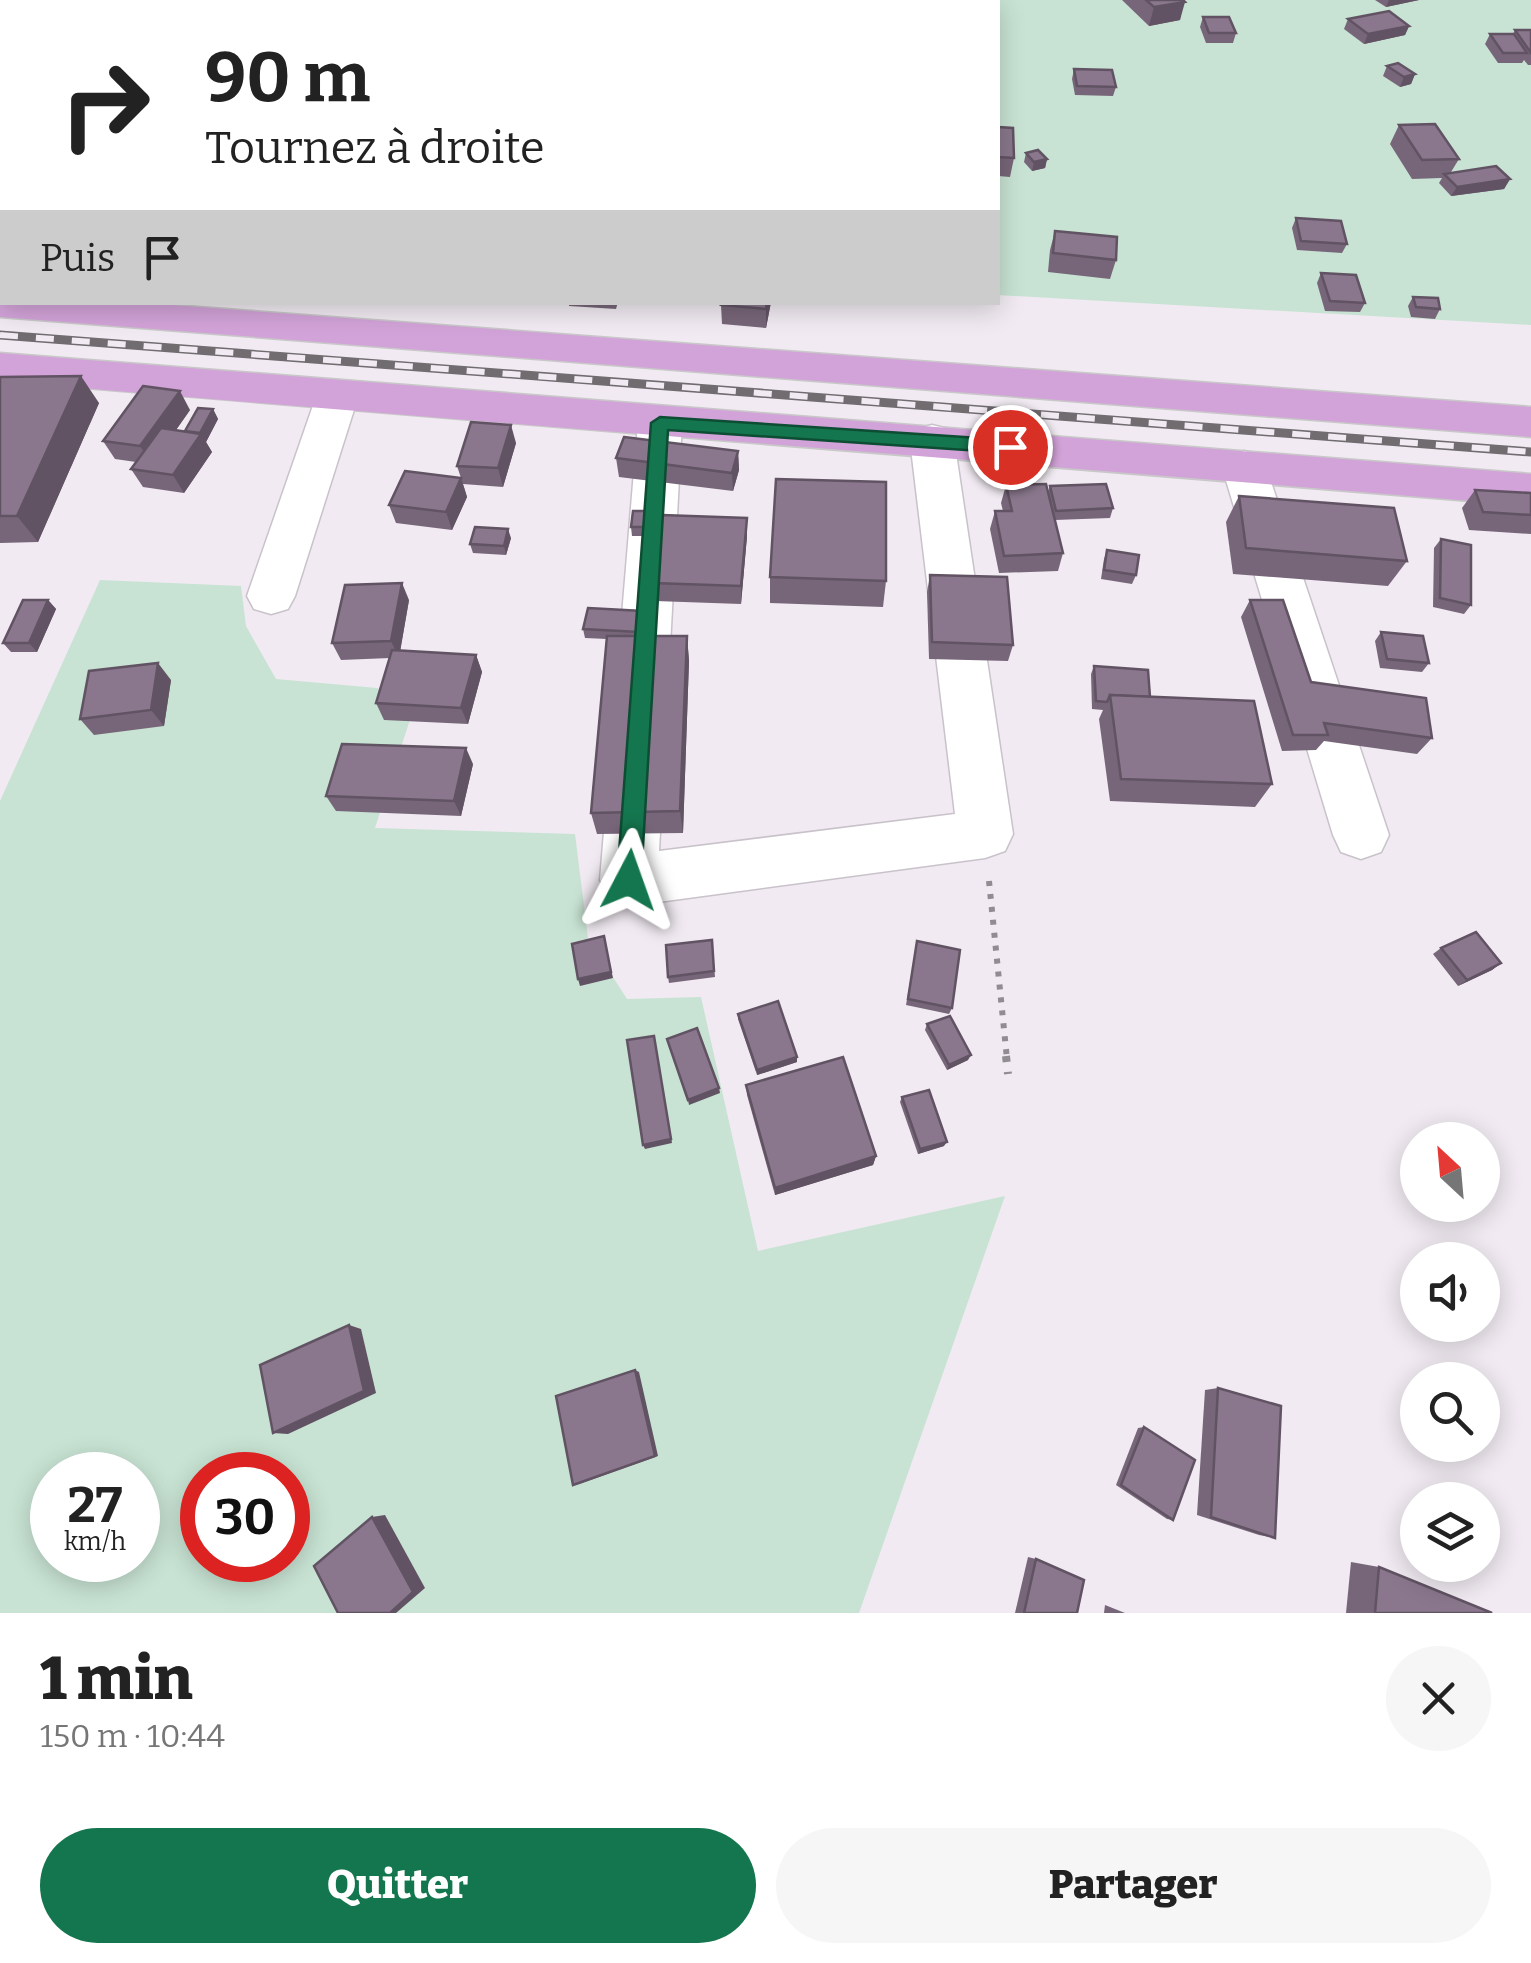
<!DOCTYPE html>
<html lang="fr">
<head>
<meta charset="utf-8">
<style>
	body { margin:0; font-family:Bitter,serif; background:#f6f6f6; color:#222; height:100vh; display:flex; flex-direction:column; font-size:38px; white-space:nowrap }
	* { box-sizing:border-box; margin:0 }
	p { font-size:32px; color:#767676 }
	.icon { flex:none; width:55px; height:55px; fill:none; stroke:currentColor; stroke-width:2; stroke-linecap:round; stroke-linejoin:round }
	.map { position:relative; height:1613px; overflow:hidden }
	.drawer { display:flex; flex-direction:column; background:#fff; flex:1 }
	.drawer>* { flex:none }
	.top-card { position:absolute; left:0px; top:0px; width:1000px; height:305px; box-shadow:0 5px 25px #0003; background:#fff; color:#222; overflow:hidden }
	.needle { width:65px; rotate:334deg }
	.tools { position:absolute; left:1400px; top:1122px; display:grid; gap:20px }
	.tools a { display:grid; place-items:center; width:100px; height:100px; border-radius:50%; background:#fff; box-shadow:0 5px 25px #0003; font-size:50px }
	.speed { position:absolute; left:30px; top:1452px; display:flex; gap:20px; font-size:50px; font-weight:700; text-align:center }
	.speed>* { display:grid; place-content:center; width:130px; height:130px; border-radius:50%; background:#fff; box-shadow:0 5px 25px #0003; line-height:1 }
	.speed small { font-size:25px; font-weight:400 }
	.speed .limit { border:15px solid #d22; background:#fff; color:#111 }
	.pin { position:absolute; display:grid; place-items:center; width:85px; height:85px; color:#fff; margin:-42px; border:5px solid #fff; border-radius:50%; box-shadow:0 2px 10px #0007 }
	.me { position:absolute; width:110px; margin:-55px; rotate:4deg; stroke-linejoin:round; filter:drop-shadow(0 0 8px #0008) }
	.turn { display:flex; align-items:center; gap:35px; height:210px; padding:0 40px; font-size:45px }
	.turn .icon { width:130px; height:130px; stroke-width:2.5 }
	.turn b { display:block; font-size:70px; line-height:85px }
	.then { display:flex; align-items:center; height:95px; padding:0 40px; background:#0003; gap:20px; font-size:38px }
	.round { display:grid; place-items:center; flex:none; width:105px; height:105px; border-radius:52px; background:#f6f6f6 }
	.overview { display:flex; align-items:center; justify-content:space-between; height:170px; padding:0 40px }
	h1 { font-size:60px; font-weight:800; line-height:75px }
	.button { display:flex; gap:20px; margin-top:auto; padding:20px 40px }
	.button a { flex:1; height:115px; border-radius:60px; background:#14764e; color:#fff; font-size:40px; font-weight:800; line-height:115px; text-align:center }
	.button a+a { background:#f6f6f6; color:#222 }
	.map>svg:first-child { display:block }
</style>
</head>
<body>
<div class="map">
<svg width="1531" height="1613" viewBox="0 0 1531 1613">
	<rect width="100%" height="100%" fill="#f1eaf2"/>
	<g fill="#c8e3d3" fill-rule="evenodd">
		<polygon points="0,0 1531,0 1531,325 998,295 998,2 2,2 0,238"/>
		<path d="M 100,580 L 241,586 L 246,626 L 276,679 L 377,688 L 415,704 L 375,828 L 575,834 L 588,938 L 627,999 L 701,997 L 758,1251 L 1005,1196 L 859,1613 L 0,1613 L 0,801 ZM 52,1475 L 138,1475 L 138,1560 L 52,1560 ZM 202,1475 L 288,1475 L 288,1560 L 202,1560 Z"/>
	</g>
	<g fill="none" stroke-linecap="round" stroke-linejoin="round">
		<polygon fill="#6c7f74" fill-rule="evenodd" points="588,0 602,0 598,2 587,2"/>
		<g stroke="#c9c2ca" stroke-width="3">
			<g id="minor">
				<polygon points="338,380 353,384 359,394 295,596 288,609 271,614 254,609 247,596 317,394 323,384"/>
				<polygon points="660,408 675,413 682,423 659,851 955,814 910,440 916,429 932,425 948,429 954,440 1013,834 1005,851 985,858 629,906 609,898 600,880 638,423 645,413"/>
				<polygon points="1244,451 1260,456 1266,467 1389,835 1381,852 1361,859 1341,852 1333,835 1222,467 1228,456"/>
			</g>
		</g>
		<g stroke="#c9c8c9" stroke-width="3">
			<g id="major">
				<polygon points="0,293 2,302 132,302 1531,407 1531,437 0,317"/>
				<path d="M 0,353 L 1531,474 L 1531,506 C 1021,463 510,425 0,381 Z"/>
			</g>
		</g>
		<polyline stroke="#918c92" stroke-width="6" stroke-dasharray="5 8" stroke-linecap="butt" points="989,881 1007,1059"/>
		<polyline stroke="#918c92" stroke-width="8" stroke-dasharray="6 10" stroke-linecap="butt" points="1006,1056 1008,1074"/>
		<use href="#minor" fill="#fff" fill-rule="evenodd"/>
		<use href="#major" fill="#d2a3d8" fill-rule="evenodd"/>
		<g stroke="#706c70" stroke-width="9">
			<polyline id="rail" points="0,335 1531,452"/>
		</g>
		<use href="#rail" stroke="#f1eaf2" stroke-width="6" stroke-dasharray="18" stroke-linecap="butt"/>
	</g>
	<g fill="#776679">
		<polygon points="1122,0 1183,0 1180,20 1149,26"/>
		<polygon points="1375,0 1419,0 1386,7"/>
		<polygon points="1203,17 1236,33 1233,43 1206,43 1200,27"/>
		<polygon points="1348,19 1409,26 1405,35 1364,44 1344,29"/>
		<polygon points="1515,30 1531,30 1531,65 1528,65 1524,60 1522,63 1498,63 1485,44 1490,34 1513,34"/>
		<polygon points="1387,66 1415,74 1411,84 1400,87 1383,76"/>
		<polygon points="1074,69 1116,87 1113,96 1075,95 1072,79"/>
		<polygon points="1399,125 1459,159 1451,172 1510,179 1504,189 1451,196 1439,183 1442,178 1412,179 1390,144"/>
		<polygon points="998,127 1014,158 1010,177 998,176"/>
		<polygon points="1026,153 1047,159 1045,168 1032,171 1024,162"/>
		<polygon points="1296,218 1347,244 1342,253 1297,250 1292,228"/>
		<polygon points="1055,231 1116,260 1110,279 1048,272 1050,250"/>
		<polygon points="1321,273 1365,303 1360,312 1325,311 1317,283"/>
		<polygon points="1413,297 1440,309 1435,319 1411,317 1408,306"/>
		<polygon points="569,302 618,302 616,309 569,306"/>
		<polygon points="771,302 766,328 722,324 721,305"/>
		<polygon points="0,377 99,403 38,542 0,543"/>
		<polygon points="213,409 218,419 206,442 212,452 184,493 143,487 131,469 136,462 115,459 103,441 190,410 176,430 185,431"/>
		<polygon points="516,443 503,487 463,484 467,497 452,530 396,523 389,505 461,478 457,466"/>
		<polygon points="738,451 739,470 733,491 619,477 616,458"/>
		<polygon points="1006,485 1048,492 1050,486 1113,508 1110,518 1055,520 1063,553 1058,571 999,573 990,529 995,511 1003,511 1001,503"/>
		<polygon points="1475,490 1531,493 1531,534 1469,530 1462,508"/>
		<polygon points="1239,496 1407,561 1388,586 1233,574 1226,522"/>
		<polygon points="648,511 650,520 648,536 632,536 631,527"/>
		<polygon points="747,536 741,604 655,601 653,583"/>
		<polygon points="511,538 506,555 473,553 470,544"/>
		<polygon points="1441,539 1471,605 1464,614 1433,607 1434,548"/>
		<polygon points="1107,550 1136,575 1132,584 1101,579 1104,559"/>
		<polygon points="930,575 1013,645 1008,661 929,659 927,592"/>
		<polygon points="770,577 886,581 883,607 770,603"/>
		<polygon points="48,600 56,609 37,652 11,652 3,643"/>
		<polygon points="409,600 400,651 476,655 482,672 468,724 384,720 376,703 390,658 341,660 332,643"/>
		<polygon points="1250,600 1311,682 1432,738 1417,754 1324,741 1316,750 1282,751 1241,617"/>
		<polygon points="644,620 641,636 687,636 689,661 683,833 597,834 591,813 607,639 585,638 583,629"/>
		<polygon points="1381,632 1429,663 1422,672 1380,668 1375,641"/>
		<polygon points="1094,666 1150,697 1272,784 1255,807 1110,801 1099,719 1103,710 1092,709 1091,674"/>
		<polygon points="171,680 164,726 94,735 80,719"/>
		<polygon points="473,764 461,816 336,811 326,796"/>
		<polygon points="712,940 715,977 669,983 668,977"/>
		<polygon points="917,941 952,1008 949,1014 906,1005"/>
		<polygon points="1441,948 1501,963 1492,970 1458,986 1433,954"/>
		<polygon points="738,1014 797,1057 797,1062 757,1075 738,1019"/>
		<polygon points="927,1024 968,1060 947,1070 925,1030"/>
		<polygon points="746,1085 876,1156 873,1165 775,1195 747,1095"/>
		<polygon points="902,1097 944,1146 918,1154 900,1102"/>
		<polygon points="1218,1388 1275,1538 1259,1535 1197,1515 1205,1390"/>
		<polygon points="1144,1427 1173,1520 1167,1519 1116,1485 1138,1428"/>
		<polygon points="1028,1557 1036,1559 1077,1613 1015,1613"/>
		<polygon points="1351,1562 1379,1567 1492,1613 1346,1613"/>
		<polygon points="1105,1605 1125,1613 1104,1613"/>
	</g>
	<g fill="#615363">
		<polygon points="10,0 25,0 22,2 8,2"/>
		<polygon points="1389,0 1419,0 1386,7"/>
		<polygon points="1185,2 1180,20 1149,26 1154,7"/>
		<polygon points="1409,26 1405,35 1364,44 1368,34"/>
		<polygon points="1415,74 1411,84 1400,87 1404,77"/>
		<polygon points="1047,159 1045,168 1032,171 1034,162"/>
		<polygon points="1510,179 1504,189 1451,196 1457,187"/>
		<polygon points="767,302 771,302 766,328 766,309"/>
		<polygon points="81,376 99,403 38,542 17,516"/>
		<polygon points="180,391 190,410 152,464 140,446"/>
		<polygon points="213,409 218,419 206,442 212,452 184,493 173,475"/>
		<polygon points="511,425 516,443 503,487 498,468"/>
		<polygon points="738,451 739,470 733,491 732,473"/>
		<polygon points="461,478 467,497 452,530 446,512"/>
		<polygon points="747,518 747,536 741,604 741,586"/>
		<polygon points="508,529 511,538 506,555 504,546"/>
		<polygon points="402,583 409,600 399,658 391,641"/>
		<polygon points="48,600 56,609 37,652 29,643"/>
		<polygon points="642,611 644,620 640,640 639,632"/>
		<polygon points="687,636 689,661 683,833 680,811"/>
		<polygon points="476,655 482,672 468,724 461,708"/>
		<polygon points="158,663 171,680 164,726 151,710"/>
		<polygon points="466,748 473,764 461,816 454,801"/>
		<polygon points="604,936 613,978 580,986 578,979"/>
		<polygon points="1501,963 1492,970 1458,986 1467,980"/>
		<polygon points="655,1041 672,1143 645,1149 643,1145"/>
		<polygon points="971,1055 968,1060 947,1070 949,1065"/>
		<polygon points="797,1057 797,1062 757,1075 757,1070"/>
		<polygon points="719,1088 720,1093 689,1105 688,1100"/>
		<polygon points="947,1142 944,1146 918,1154 920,1149"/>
		<polygon points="876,1156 873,1165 775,1195 775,1188"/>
		<polygon points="349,1325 361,1329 376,1393 288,1434 273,1433"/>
		<polygon points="635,1370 639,1372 658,1456 579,1484 573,1485"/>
		<polygon points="385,1515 425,1588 396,1613 390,1613 372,1517"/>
	</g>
	<g fill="#8a778d" stroke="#615363" stroke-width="2.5">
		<polygon points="1146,0 1183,0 1185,2 1154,7"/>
		<polygon points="1389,11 1409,26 1368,34 1348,19"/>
		<polygon points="1203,17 1229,17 1236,33 1209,33"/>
		<polygon points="1515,30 1531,30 1531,53"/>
		<polygon points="1490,34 1514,34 1527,53 1503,53"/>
		<polygon points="1398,63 1415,74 1404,77 1387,66"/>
		<polygon points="1074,69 1112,70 1116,87 1077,86"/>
		<polygon points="1435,124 1459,159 1422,160 1399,125"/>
		<polygon points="998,127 1013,128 1014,158 998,157"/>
		<polygon points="1038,150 1047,159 1034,162 1026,153"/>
		<polygon points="1496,166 1510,179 1457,187 1444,174"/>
		<polygon points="1296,218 1341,221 1347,244 1301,241"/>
		<polygon points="2,221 2,244 0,243 0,224"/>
		<polygon points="1055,231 1117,237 1116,260 1053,253"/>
		<polygon points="1321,273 1356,275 1365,303 1330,301"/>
		<polygon points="1413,297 1438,298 1440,309 1416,307"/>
		<polygon points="722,302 767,302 766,309 721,305"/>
		<polygon points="81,376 17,516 0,516 0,377"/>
		<polygon points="143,386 180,391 140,446 103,441"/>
		<polygon points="198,408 213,409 200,433 185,431"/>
		<polygon points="471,422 511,425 498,468 457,466"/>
		<polygon points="161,428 201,434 173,475 131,469"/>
		<polygon points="624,437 738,451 732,473 616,458"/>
		<polygon points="405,471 461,478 446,512 389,505"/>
		<polygon points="776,479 886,482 886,581 770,577"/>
		<polygon points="1046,484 1063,553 1004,556 995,511 1012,511 1006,485"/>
		<polygon points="1106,484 1113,508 1056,511 1050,486"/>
		<polygon points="1475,490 1531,493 1531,515 1483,512"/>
		<polygon points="1239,496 1394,508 1407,561 1246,548"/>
		<polygon points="633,511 648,511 646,527 631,527"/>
		<polygon points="662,515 747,518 741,586 653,583"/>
		<polygon points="475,527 508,529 504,546 470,544"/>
		<polygon points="1441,539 1471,545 1471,605 1440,598"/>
		<polygon points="1107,550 1139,555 1136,575 1104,570"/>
		<polygon points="930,575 1007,577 1013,645 932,642"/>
		<polygon points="402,583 391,641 332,643 345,585"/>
		<polygon points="23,600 48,600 29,643 3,643"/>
		<polygon points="1250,600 1283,600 1311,682 1426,698 1432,738 1324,723 1328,735 1293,735"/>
		<polygon points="588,608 642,611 639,632 583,629"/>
		<polygon points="1381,632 1423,636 1429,663 1387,659"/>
		<polygon points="607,636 687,636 680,811 591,813"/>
		<polygon points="392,650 476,655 461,708 376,703"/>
		<polygon points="158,663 151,710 80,719 89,671"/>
		<polygon points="1094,666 1148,670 1150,697 1110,695 1107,702 1096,701"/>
		<polygon points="1110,695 1254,701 1272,784 1121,779"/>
		<polygon points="342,744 466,748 454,801 326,796"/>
		<polygon points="1476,932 1501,963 1467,980 1441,948"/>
		<polygon points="604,936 611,972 578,979 572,944"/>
		<polygon points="712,940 714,971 668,977 666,945"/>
		<polygon points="917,941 960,950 952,1008 908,999"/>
		<polygon points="778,1001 797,1057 757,1070 738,1014"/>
		<polygon points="950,1016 971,1055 949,1065 927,1024"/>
		<polygon points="697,1028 719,1088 688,1100 667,1039"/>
		<polygon points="654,1036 671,1139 643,1145 627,1040"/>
		<polygon points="843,1057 876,1156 775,1188 746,1085"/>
		<polygon points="929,1090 947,1142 920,1149 902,1097"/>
		<polygon points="349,1325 364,1391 273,1433 260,1365"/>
		<polygon points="635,1370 655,1456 573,1485 556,1396"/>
		<polygon points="1218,1388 1281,1406 1275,1538 1211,1517"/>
		<polygon points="1144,1427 1195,1460 1173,1520 1121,1485"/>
		<polygon points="372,1517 413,1592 390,1613 338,1613 314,1566"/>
		<polygon points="1036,1559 1084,1580 1077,1613 1024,1613"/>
		<polygon points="1379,1567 1492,1613 1375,1613"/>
	</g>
	<polygon fill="#14764e" stroke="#0d4d33" stroke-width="2.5" points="660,417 1010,440 1019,447 1010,453 668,430 641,880 638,887 629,890 621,887 617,880 651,423"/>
</svg>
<div class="tools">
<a><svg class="needle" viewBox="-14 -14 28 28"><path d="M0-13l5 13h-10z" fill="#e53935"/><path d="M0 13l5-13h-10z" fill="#767676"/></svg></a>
<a><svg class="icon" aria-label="sound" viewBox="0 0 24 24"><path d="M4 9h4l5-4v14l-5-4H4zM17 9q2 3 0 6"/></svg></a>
<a><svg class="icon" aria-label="search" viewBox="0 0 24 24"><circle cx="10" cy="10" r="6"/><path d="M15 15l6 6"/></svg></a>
<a><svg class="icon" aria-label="layers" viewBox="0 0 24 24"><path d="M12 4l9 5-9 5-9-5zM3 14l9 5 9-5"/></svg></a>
</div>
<div class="speed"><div>27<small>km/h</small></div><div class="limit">30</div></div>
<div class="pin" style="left:1010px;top:447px;background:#d93025"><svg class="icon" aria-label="arrive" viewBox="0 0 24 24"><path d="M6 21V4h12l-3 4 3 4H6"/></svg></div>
<svg class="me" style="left:629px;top:880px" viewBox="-20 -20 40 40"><path d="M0-17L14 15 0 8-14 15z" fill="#14764e" stroke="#fff" stroke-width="4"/></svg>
<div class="top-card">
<div class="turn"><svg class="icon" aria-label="right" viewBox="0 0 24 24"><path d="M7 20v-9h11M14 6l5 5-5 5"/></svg><div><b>90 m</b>Tournez à droite</div></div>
<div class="then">Puis<svg class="icon" aria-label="arrive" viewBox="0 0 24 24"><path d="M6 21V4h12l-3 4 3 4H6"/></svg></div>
</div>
</div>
<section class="drawer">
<div class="overview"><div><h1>1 min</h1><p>150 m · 10:44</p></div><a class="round"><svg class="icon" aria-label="close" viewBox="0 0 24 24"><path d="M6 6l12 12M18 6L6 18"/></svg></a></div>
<div class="button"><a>Quitter</a><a>Partager</a></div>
</section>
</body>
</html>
